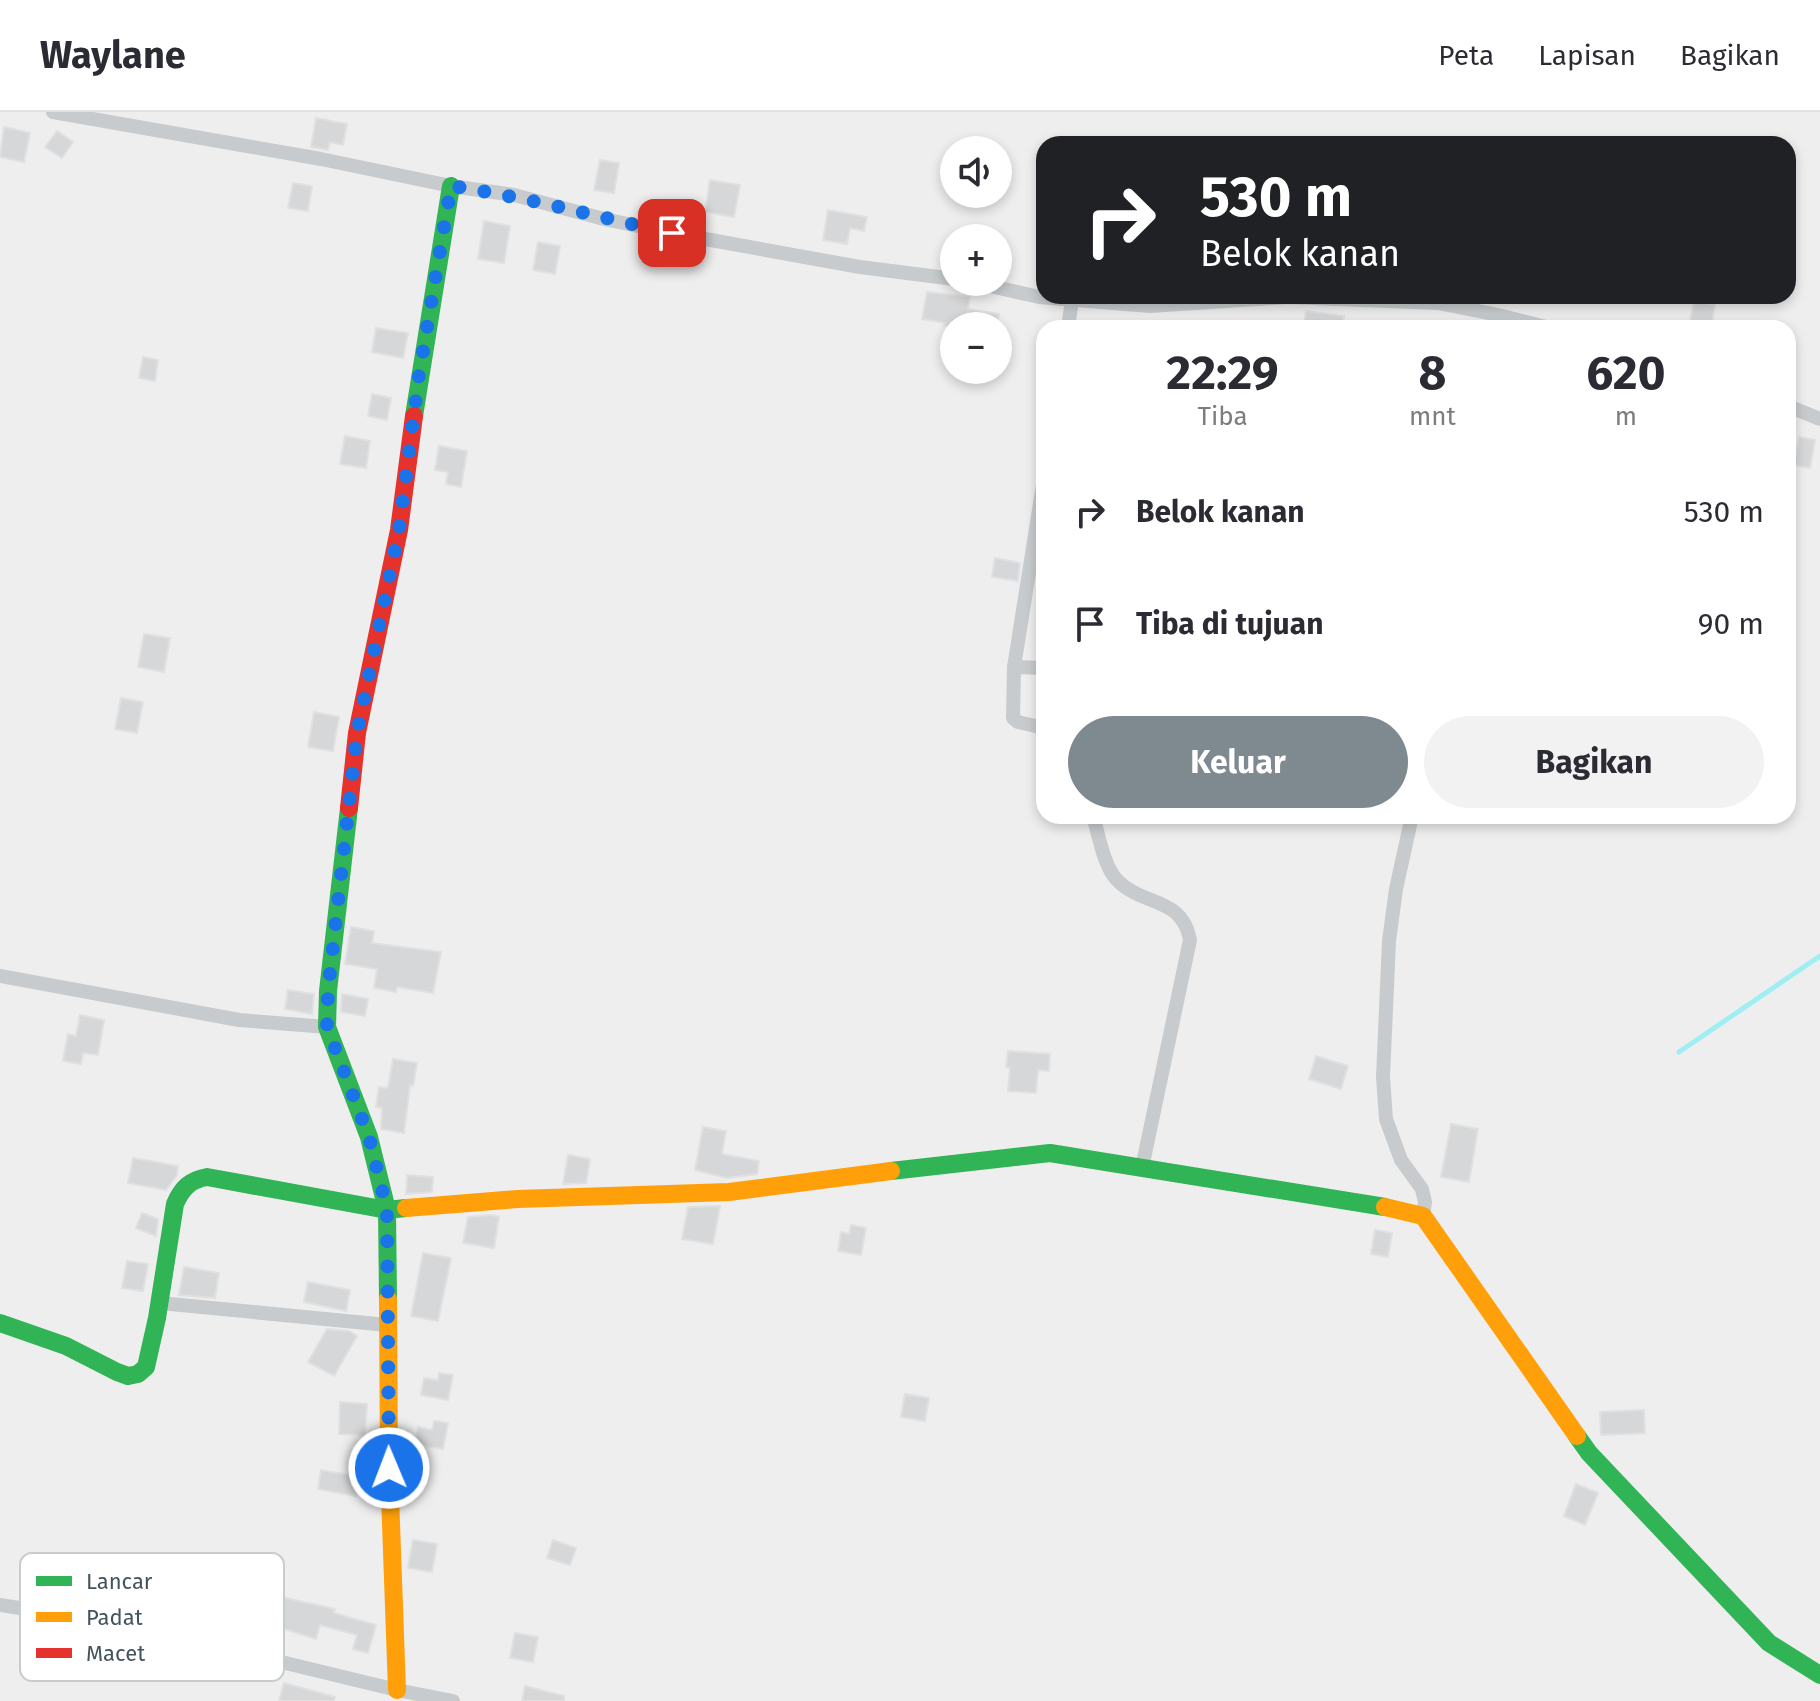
<!DOCTYPE html>
<html lang="id">
<head>
<meta charset="utf-8">
<style>
	body { margin:0; font-family:"Fira Sans",sans-serif; background:#f2f2f3; color:#2b2b33; height:100vh; display:flex; flex-direction:column; font-size:30px; white-space:nowrap }
	* { box-sizing:border-box; margin:0 }
	p { font-size:26px; color:#7c7c81 }
	.icon { flex:none; width:44px; height:44px; fill:none; stroke:currentColor; stroke-width:2; stroke-linecap:round; stroke-linejoin:round }
	.map { position:relative; flex:1; overflow:hidden }
	.panel { position:absolute; left:1036px; top:208px; width:760px; height:504px; display:flex; flex-direction:column; background:#fff; border-radius:24px; box-shadow:0 4px 12px #0003 }
	.panel>* { flex:none }
	.guide { position:absolute; left:1036px; top:24px; width:760px; height:168px; border-radius:24px; box-shadow:0 4px 12px #0003; background:#202124; color:#fff; overflow:hidden }
	.fabs { position:absolute; left:940px; top:24px; display:grid; gap:16px }
	.fabs a { display:grid; place-items:center; width:72px; height:72px; border-radius:50%; background:#fff; box-shadow:0 4px 12px #0003; font-size:40px }
	.pin { position:absolute; display:grid; place-items:center; width:68px; height:68px; color:#fff; margin:-34px; border-radius:16px; box-shadow:0 4px 12px #0006 }
	.me { position:absolute; width:88px; margin:-44px; rotate:359deg; stroke-linejoin:round; filter:drop-shadow(0 0 6px #0008) }
	.turn { display:flex; align-items:center; gap:28px; height:168px; padding:0 32px; font-size:36px }
	.turn .icon { width:104px; height:104px; stroke-width:2.5 }
	.turn b { display:block; font-size:56px; line-height:68px }
	.eta { display:flex; justify-content:space-evenly; align-items:center; height:136px; text-align:center }
	.eta b { font-size:48px; font-weight:700; line-height:56px }
	.cta { display:flex; gap:16px; margin-top:auto; padding:16px 32px }
	.cta a { flex:1; height:92px; border-radius:48px; background:#7f8a90; color:#fff; font-size:32px; font-weight:700; line-height:92px; text-align:center }
	.cta a+a { background:#f2f2f3; color:#2b2b33 }
	ul { padding:0; list-style:none }
	li { display:flex; align-items:center; gap:24px; height:112px; padding:0 32px }
	li div { flex:1 }
	li b { display:block; font-size:30px }
	li em { font-style:normal }
	header { display:flex; align-items:center; gap:48px; box-sizing:border-box; height:112px; padding:0 40px; background:#fff; border-bottom:2px solid #e1e1e2 }
	header strong { font-size:38px }
	nav { display:flex; gap:44px; margin-inline-start:auto; font-size:28px }
	.map>svg:first-child { display:block }
</style>
</head>
<body>
<header>
<strong>Waylane</strong>
<nav><a>Peta</a><a>Lapisan</a><a>Bagikan</a></nav>
</header>
<div class="map">
<svg width="1820" height="1589" viewBox="0 0 1820 1589">
	<rect width="100%" height="100%" fill="#efeeee"/>
	<g fill="none" stroke-linecap="round" stroke-linejoin="round">
		<polyline stroke="#9feef4" stroke-width="5" points="1679,940 1820,844"/>
	</g>
	<g fill="#d6d7d8" stroke="#e0e0e1" stroke-width="2">
		<polygon points="316,6 347,12 343,33 330,30 328,38 311,35"/>
		<polygon points="4,15 30,21 24,50 0,45"/>
		<polygon points="57,19 73,30 62,46 45,35"/>
		<polygon points="600,48 619,51 614,81 594,78"/>
		<polygon points="710,68 740,73 734,105 705,100"/>
		<polygon points="293,71 312,74 308,99 288,96"/>
		<polygon points="828,98 867,105 864,119 850,116 847,132 823,128"/>
		<polygon points="484,109 510,114 504,151 478,147"/>
		<polygon points="538,130 560,134 555,162 533,158"/>
		<polygon points="927,180 970,185 968,197 999,202 997,214 944,214 945,211 922,207"/>
		<polygon points="1694,189 1715,193 1711,216 1689,216"/>
		<polygon points="1306,199 1344,204 1342,216 1304,212"/>
		<polygon points="376,216 408,221 403,246 372,240"/>
		<polygon points="143,245 158,248 155,269 139,266"/>
		<polygon points="372,282 391,286 387,308 368,304"/>
		<polygon points="345,324 370,329 366,356 340,352"/>
		<polygon points="1799,325 1815,328 1810,356 1794,353"/>
		<polygon points="439,334 467,339 461,375 446,372 448,360 435,358"/>
		<polygon points="995,446 1020,451 1018,469 992,465"/>
		<polygon points="144,522 170,526 164,560 138,555"/>
		<polygon points="121,586 143,590 137,621 115,617"/>
		<polygon points="314,600 339,605 333,639 308,635"/>
		<polygon points="351,815 374,819 372,831 441,840 433,881 397,875 396,880 374,876 377,857 345,852"/>
		<polygon points="288,878 314,882 312,902 285,897"/>
		<polygon points="342,882 368,887 365,904 341,900"/>
		<polygon points="80,903 104,908 98,943 83,941 81,952 63,949 68,922 76,924"/>
		<polygon points="1008,939 1050,942 1049,959 1038,958 1036,981 1008,979 1010,956 1006,955"/>
		<polygon points="1316,944 1348,954 1341,977 1309,967"/>
		<polygon points="393,947 417,951 413,974 410,973 404,1021 381,1017 382,996 376,995 379,975 388,976"/>
		<polygon points="1451,1012 1478,1017 1469,1070 1441,1065"/>
		<polygon points="703,1015 726,1019 722,1042 759,1049 757,1062 727,1066 695,1058"/>
		<polygon points="568,1043 590,1047 586,1071 563,1072"/>
		<polygon points="133,1046 178,1054 177,1063 166,1078 128,1071"/>
		<polygon points="407,1063 433,1065 432,1080 406,1082"/>
		<polygon points="720,1094 713,1132 682,1127 688,1095"/>
		<polygon points="142,1101 158,1107 156,1124 136,1116"/>
		<polygon points="491,1103 499,1105 494,1136 463,1131 468,1105"/>
		<polygon points="851,1113 866,1116 861,1143 838,1139 841,1120 849,1122"/>
		<polygon points="1375,1118 1392,1121 1388,1145 1371,1142"/>
		<polygon points="423,1141 451,1146 438,1209 411,1204"/>
		<polygon points="127,1149 148,1152 143,1179 122,1176"/>
		<polygon points="184,1155 219,1161 215,1186 179,1183"/>
		<polygon points="308,1170 350,1178 346,1199 304,1190"/>
		<polygon points="327,1217 349,1219 357,1224 334,1264 308,1250"/>
		<polygon points="439,1261 453,1263 448,1288 421,1283 424,1266 438,1268"/>
		<polygon points="905,1282 929,1286 925,1309 901,1305"/>
		<polygon points="340,1290 367,1292 365,1323 339,1322"/>
		<polygon points="1644,1298 1645,1321 1601,1323 1600,1300"/>
		<polygon points="434,1309 448,1311 443,1337 415,1332 418,1315 432,1318"/>
		<polygon points="321,1358 360,1365 356,1384 318,1377"/>
		<polygon points="1576,1372 1598,1381 1585,1413 1564,1404"/>
		<polygon points="413,1428 437,1432 432,1460 408,1456"/>
		<polygon points="553,1428 576,1436 570,1453 547,1446"/>
		<polygon points="277,1484 335,1497 334,1501 376,1513 368,1541 353,1537 357,1523 320,1513 316,1527 269,1512"/>
		<polygon points="515,1521 538,1525 533,1550 510,1546"/>
		<polygon points="284,1571 335,1585 334,1589 279,1589"/>
		<polygon points="525,1574 564,1584 564,1589 522,1589"/>
	</g>
	<g fill="none" stroke-linecap="round" stroke-linejoin="round">
		<g stroke="#c7cbcd" stroke-width="14">
			<polyline points="53,0 321,47 451,74 514,83 604,107 672,121 860,155 954,167"/>
			<polyline points="973,170 1039,185 1150,194 1288,185 1438,191 1498,203 1550,216"/>
			<polyline points="1068,216 1072,188"/>
			<polyline points="1788,294 1820,307"/>
			<polyline points="1044,366 1014,555 1013,606 1018,610 1044,616"/>
			<polyline points="1014,555 1044,556"/>
			<path d="M 1093,704 C 1099,723 1103,753 1117,768 C 1143,795 1182,784 1190,828 L 1142,1056"/>
			<polyline points="1412,704 1396,777 1389,829 1383,965 1386,1007 1401,1048 1422,1077 1425,1090 1423,1104"/>
			<polyline points="0,864 239,908 327,915"/>
			<polyline points="160,1191 387,1213"/>
			<polyline points="0,1493 137,1515 397,1578 453,1589"/>
		</g>
		<g stroke="#30b455" stroke-width="18">
			<polyline points="414,304 451,74"/>
			<polyline points="349,696 328,879 327,915 369,1025 387,1098 388,1187"/>
			<polyline points="891,1059 1050,1041 1385,1095"/>
			<path d="M 0,1211 L 66,1234 L 117,1260 L 128,1264 L 138,1262 L 146,1255 L 157,1206 L 175,1092 C 182,1076 190,1068 207,1065 L 387,1098 L 406,1096"/>
			<polyline points="1577,1324 1589,1341 1769,1531 1820,1563"/>
		</g>
		<g stroke="#ff9f0a" stroke-width="18">
			<polyline points="1385,1095 1423,1104 1577,1324"/>
			<polyline points="406,1096 518,1087 729,1080 891,1059"/>
			<polyline points="388,1187 389,1356 397,1578"/>
		</g>
		<polyline stroke="#e5322d" stroke-width="18" points="349,696 357,621 399,418 414,304"/>
	</g>
	<g fill="none" stroke-linecap="round" stroke-linejoin="round">
		<path stroke="#1a73e8" stroke-width="14" stroke-dasharray="0 25.2" d="M 389,1356 L 387,1098 L 369,1025 L 327,915 L 328,879 L 357,621 L 399,418 L 419,263 L 451,74 C 526,85 598,105 672,121"/>
	</g>
	<rect x="20" y="1441" width="264" height="128" rx="12" fill="#fff" stroke="#c7ccce" stroke-width="2"/>
	<rect x="36" y="1464" width="36" height="10" fill="#30b455"/>
	<rect x="36" y="1500" width="36" height="10" fill="#ff9f0a"/>
	<rect x="36" y="1536" width="36" height="10" fill="#e5322d"/>
	<g font-size="22" fill="#43545d">
		<text x="86" y="1477">Lancar</text>
		<text x="86" y="1513">Padat</text>
		<text x="86" y="1549">Macet</text>
	</g>
</svg>
<div class="fabs">
<a><svg class="icon" aria-label="sound" viewBox="0 0 24 24"><path d="M4 9h4l5-4v14l-5-4H4zM17 9q2 3 0 6"/></svg></a>
<a>+</a>
<a>−</a>
</div>
<div class="pin" style="left:672px;top:121px;background:#d93025"><svg class="icon" aria-label="arrive" viewBox="0 0 24 24"><path d="M6 21V4h12l-3 4 3 4H6"/></svg></div>
<svg class="me" style="left:389px;top:1356px" viewBox="-20 -20 40 40"><circle r="17" fill="#1a73e8" stroke="#fff" stroke-width="3"/><path d="M0-11L8 9 0 5-8 9z" fill="#fff"/></svg>
<div class="guide">
<div class="turn"><svg class="icon" aria-label="right" viewBox="0 0 24 24"><path d="M7 20v-9h11M14 6l5 5-5 5"/></svg><div><b>530 m</b>Belok kanan</div></div>
</div>
<section class="panel">
<div class="eta">
<div><b>22:29</b><p>Tiba</p></div>
<div><b>8</b><p>mnt</p></div>
<div><b>620</b><p>m</p></div>
</div>
<ul>
<li><svg class="icon" aria-label="right" viewBox="0 0 24 24"><path d="M7 20v-9h11M14 6l5 5-5 5"/></svg><div><b>Belok kanan</b></div><em>530 m</em></li>
<li><svg class="icon" aria-label="arrive" viewBox="0 0 24 24"><path d="M6 21V4h12l-3 4 3 4H6"/></svg><div><b>Tiba di tujuan</b></div><em>90 m</em></li>
</ul>
<div class="cta"><a>Keluar</a><a>Bagikan</a></div>
</section>
</div>
</body>
</html>
